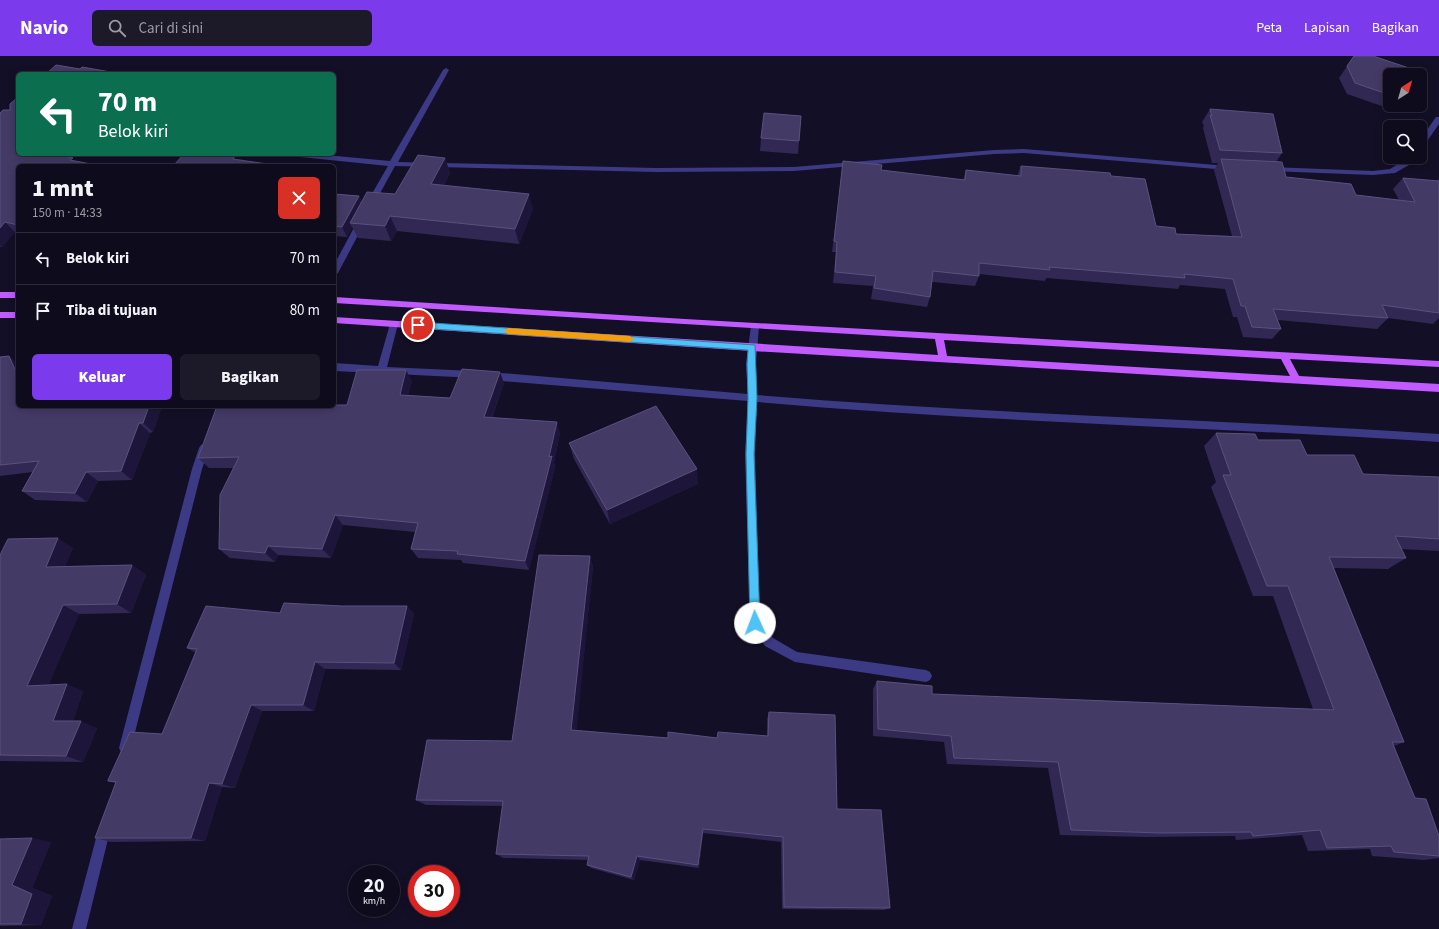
<!DOCTYPE html>
<html lang="id">
<head>
<meta charset="utf-8">
<style>
	body { margin:0; font-family:"Source Sans 3",sans-serif; background:#1c1929; color:#f1f3f6; height:100vh; display:flex; flex-direction:column; font-size:15px; white-space:nowrap }
	* { box-sizing:border-box; margin:0 }
	p { font-size:13px; color:#9b9ba3 }
	.icon { flex:none; width:22px; height:22px; fill:none; stroke:currentColor; stroke-width:2; stroke-linecap:round; stroke-linejoin:round }
	.map { position:relative; flex:1; overflow:hidden }
	.details { position:absolute; left:16px; top:108px; width:320px; height:244px; display:flex; flex-direction:column; background:#0e0b1c; border-radius:6px; box-shadow:0 2px 10px #0003,0 0 0 1px #2e2b3b }
	.details>* { flex:none }
	.top-card { position:absolute; left:16px; top:16px; width:320px; height:84px; border-radius:6px; box-shadow:0 2px 10px #0003,0 0 0 1px #2e2b3b; background:#0b6e4f; color:#fff; overflow:hidden }
	.needle { width:26px; rotate:37deg }
	.tools { position:absolute; left:1383px; top:12px; display:grid; gap:8px }
	.tools a { display:grid; place-items:center; width:44px; height:44px; border-radius:6px; background:#0e0b1c; box-shadow:0 2px 10px #0003,0 0 0 1px #2e2b3b; font-size:20px }
	.speed { position:absolute; left:348px; top:809px; display:flex; gap:8px; font-size:20px; font-weight:700; text-align:center }
	.speed>* { display:grid; place-content:center; width:52px; height:52px; border-radius:50%; background:#0e0b1c; box-shadow:0 2px 10px #0003,0 0 0 1px #2e2b3b; line-height:1 }
	.speed small { font-size:10px; font-weight:400 }
	.speed .limit { border:6px solid #d22; background:#fff; color:#111 }
	.pin { position:absolute; display:grid; place-items:center; width:34px; height:34px; color:#fff; margin:-17px; border:2px solid #fff; border-radius:50%; box-shadow:0 1px 4px #0007 }
	.me { position:absolute; width:44px; margin:-22px; rotate:358deg; stroke-linejoin:round; filter:drop-shadow(0 0 3px #0008) }
	.turn { display:flex; align-items:center; gap:14px; height:84px; padding:0 16px; font-size:18px }
	.turn .icon { width:52px; height:52px; stroke-width:2.5 }
	.turn b { display:block; font-size:28px; line-height:34px }
	.round { display:grid; place-items:center; flex:none; width:42px; height:42px; border-radius:6px; background:#1c1929 }
	.head { display:flex; align-items:center; justify-content:space-between; height:68px; padding:0 16px }
	h1 { font-size:24px; font-weight:800; line-height:30px }
	.cta { display:flex; gap:8px; margin-top:auto; padding:8px 16px }
	.cta a { flex:1; height:46px; border-radius:6px; background:#7c3aed; color:#fff; font-size:16px; font-weight:800; line-height:46px; text-align:center }
	.cta a+a { background:#1c1929; color:#f1f3f6 }
	ul { padding:0; list-style:none }
	li { display:flex; align-items:center; gap:12px; height:52px; padding:0 16px; border-top:1px solid #2e2b3b }
	li div { flex:1 }
	li b { display:block; font-size:15px }
	li em { font-style:normal }
	header { display:flex; align-items:center; gap:24px; box-sizing:border-box; height:56px; padding:0 20px; background:#7c3aed; color:#fff }
	header strong { font-size:19px }
	nav { display:flex; gap:22px; margin-inline-start:auto; font-size:14px }
	.search { width:280px; height:36px; background:#1c1929; display:flex; align-items:center; gap:10px; box-sizing:border-box; padding:0 14px; border-radius:6px; color:#9b9ba3; font-size:15px }
	.map>svg:first-child { display:block }
</style>
</head>
<body>
<header>
<strong>Navio</strong>
<div class="search"><svg class="icon" aria-label="search" viewBox="0 0 24 24"><circle cx="10" cy="10" r="6"/><path d="M15 15l6 6"/></svg>Cari di sini</div>
<nav><a>Peta</a><a>Lapisan</a><a>Bagikan</a></nav>
</header>
<div class="map">
<svg width="1439" height="873" viewBox="0 0 1439 873">
	<rect width="100%" height="100%" fill="#130f26"/>
	<g fill="none" stroke-linecap="round" stroke-linejoin="round">
		<g fill="#3d3a85" fill-rule="evenodd">
			<polygon points="446,12 449,14 398,106 656,112 794,111 994,94 1024,93 1228,110 1232,112 1228,114 1024,97 994,98 794,115 656,116 395,110 373,150 370,151 366,148 388,110 291,100 287,98 315,98 390,105 443,14"/>
			<polygon points="1436,61 1439,61 1439,68 1423,91 1420,91 1420,84"/>
			<polygon points="1407,101 1415,101 1409,109 1395,117 1373,119 1270,115 1266,113 1270,111 1373,115 1390,113 1403,105"/>
			<polygon points="361,163 365,166 338,217 334,220 334,209 357,166"/>
			<polygon points="394,265 398,268 387,311 473,315 476,316 478,319 476,322 334,315 334,307 378,310 390,268"/>
			<path d="M 755,267 L 759,270 L 756,308 L 757,339 C 984,358 1212,363 1439,378 L 1439,386 C 1212,371 984,366 757,346 L 755,398 L 760,565 L 773,582 L 797,596 L 926,614 L 930,616 L 932,620 L 930,624 L 926,626 L 795,606 L 765,590 L 750,567 L 745,398 L 748,345 L 489,324 L 484,320 L 489,316 L 748,338 L 746,308 L 751,270 Z"/>
			<polygon points="204,388 207,389 209,392 202,413 131,692 129,696 125,698 121,696 119,692 192,413 199,392 201,389"/>
			<polygon points="105,765 109,767 111,771 86,873 72,873 99,771 101,767"/>
		</g>
		<g fill="#c25bff" fill-rule="evenodd">
			<rect x="0" y="236" width="18" height="6"/>
			<path d="M 334,241 L 685,263 L 1439,305 L 1439,311 L 1290,303 L 1299,320 L 1439,328 L 1439,336 L 752,295 L 334,267 L 334,261 L 938,299 L 935,283 L 334,247 ZM 944,284 L 1281,303 L 1290,320 L 947,300 Z"/>
			<rect x="0" y="256" width="18" height="6"/>
		</g>
	</g>
	<g fill="#312854">
		<polygon points="1354,0 1390,19 1390,49 1405,49 1399,56 1347,38 1339,22"/>
		<polygon points="1210,53 1282,97 1276,106 1286,121 1356,139 1399,144 1393,133 1403,122 1438,125 1439,121 1439,262 1433,268 1388,262 1377,273 1278,264 1281,273 1272,283 1243,281 1237,261 1233,261 1225,233 1180,229 1178,233 1046,222 1045,225 979,218 979,220 975,230 932,226 930,241 927,251 871,243 873,230 833,227 836,196 832,196 843,105 881,114 963,124 966,114 1017,120 1021,110 1111,120 1156,170 1176,178 1232,180 1214,114 1218,107 1212,107 1203,72 1204,70 1202,66"/>
		<polygon points="0,57 18,98 63,98 61,100 18,110 18,177 15,176 2,191 0,191"/>
		<polygon points="801,60 798,98 760,95 761,82"/>
		<polygon points="445,102 450,117 444,129 533,153 519,188 397,175 391,185 358,182 352,171 347,181 334,180 334,138 359,140 362,146 395,138"/>
		<polygon points="9,300 18,309 18,350 162,350 153,376 150,377 132,424 98,425 87,446 35,444 22,435 33,416 0,420 0,301"/>
		<polygon points="412,325 408,339 450,342 504,327 492,362 560,377 554,406 555,411 529,514 463,507 461,504 418,502 411,493 415,476 343,469 331,502 278,499 275,506 230,502 219,493 234,412 209,412 198,402 217,350 273,350 274,351 347,349"/>
		<polygon points="1216,377 1258,384 1363,418 1439,421 1439,495 1401,493 1406,502 1388,513 1334,512 1404,686 1394,690 1415,742 1439,780 1439,802 1424,804 1372,800 1370,793 1308,795 1302,779 1236,784 1235,780 1147,781 1060,779 1048,712 947,708 944,686 873,680 873,633 877,625 932,638 1313,653 1273,540 1253,540 1211,431 1216,426 1204,390"/>
		<polygon points="569,387 698,428 610,468 574,403"/>
		<polygon points="73,492 65,510 132,509 146,519 131,557 79,558 48,629 83,635 73,665 97,672 83,706 0,705 0,499"/>
		<polygon points="590,500 593,511 576,675 668,682 717,682 767,680 767,663 769,656 837,753 890,852 884,854 782,853 781,786 703,777 699,812 640,804 634,824 591,812 587,809 588,804 503,802 496,798 503,750 426,749 416,744 512,685"/>
		<polygon points="342,550 407,550 414,558 401,614 325,613 314,655 262,655 235,732 222,731 205,785 111,786 95,782 116,727 108,725 162,678 196,597 187,592 280,557"/>
		<polygon points="0,783 51,786 32,832 52,840 41,869 0,870"/>
	</g>
	<g fill="#1d163a">
		<polygon points="445,102 450,117 437,143 431,128"/>
		<polygon points="529,138 533,153 519,188 515,173"/>
		<polygon points="359,140 364,151 350,167 352,171 347,181 342,171"/>
		<polygon points="390,160 397,175 391,185 385,170"/>
		<polygon points="5,166 15,176 2,191 0,190 0,172"/>
		<polygon points="9,300 18,309 18,320"/>
		<polygon points="406,314 412,325 406,350 400,339"/>
		<polygon points="500,316 504,327 488,372 484,361"/>
		<polygon points="149,350 162,350 153,376 143,367"/>
		<polygon points="557,366 560,377 554,406 555,411 529,514 525,505 549,401"/>
		<polygon points="139,367 150,377 132,424 121,415"/>
		<polygon points="697,413 698,428 610,468 607,454"/>
		<polygon points="86,416 98,425 87,446 75,437"/>
		<polygon points="335,459 343,469 331,502 322,493"/>
		<polygon points="58,482 73,492 61,520 46,511"/>
		<polygon points="268,490 278,499 275,506 265,497"/>
		<polygon points="590,500 593,511 576,681 571,674"/>
		<polygon points="132,509 146,519 131,557 117,548"/>
		<polygon points="63,549 79,558 45,638 27,630"/>
		<polygon points="407,550 414,558 401,614 394,607"/>
		<polygon points="315,606 325,613 314,655 303,649"/>
		<polygon points="67,628 83,635 71,671 53,665"/>
		<polygon points="251,649 262,655 235,732 222,728"/>
		<polygon points="81,665 97,672 83,706 66,700"/>
		<polygon points="209,727 222,731 205,785 191,782"/>
		<polygon points="703,773 703,777 699,812 698,809"/>
		<polygon points="32,782 51,786 32,832 52,840 41,869 21,868 12,829"/>
		<polygon points="637,800 640,804 634,824 631,821"/>
	</g>
	<g fill="#433a66" stroke="#5a527e">
		<polygon points="1354,0 1373,0 1424,17 1420,24 1420,19 1390,19 1390,39 1355,27 1347,10"/>
		<polygon points="56,9 80,13 82,11 122,18 46,18"/>
		<polygon points="18,41 18,98 55,98 73,102 70,104 101,110 18,110 18,169 5,166 0,172 0,57 3,54 10,54 10,48"/>
		<polygon points="1210,53 1273,58 1282,97 1220,94 1210,59 1212,60"/>
		<polygon points="764,57 801,60 799,85 761,82"/>
		<polygon points="184,98 216,98 235,100 233,103 281,110 173,110"/>
		<polygon points="418,99 445,102 431,128 529,138 515,173 390,160 385,170 350,167 367,136 395,138"/>
		<polygon points="1221,103 1282,106 1286,121 1351,128 1356,139 1415,146 1403,122 1439,125 1439,257 1382,249 1388,262 1273,253 1281,273 1252,271 1245,250 1241,250 1233,223 1184,218 1185,222 1049,211 1050,214 979,207 979,220 933,215 930,241 874,232 876,220 835,216 837,186 834,185 843,105 882,109 881,114 965,124 966,114 1021,120 1021,110 1110,117 1111,120 1145,123 1156,170 1175,172 1176,178 1242,181"/>
		<polygon points="334,138 359,140 342,171 334,170"/>
		<polygon points="9,300 18,320 18,350 149,350 143,367 139,367 121,415 86,416 75,437 22,435 39,405 0,409 0,301"/>
		<polygon points="462,313 500,316 484,361 557,366 549,401 552,400 525,505 457,498 458,495 411,493 418,467 335,459 322,493 268,490 265,497 219,493 220,439 239,401 198,402 217,350 272,350 271,351 334,350 334,349 347,349 357,314 406,314 400,339 450,342"/>
		<polygon points="656,350 697,413 607,454 569,387"/>
		<polygon points="1216,377 1255,378 1258,384 1300,384 1307,399 1354,399 1363,418 1439,421 1439,483 1395,480 1406,502 1329,501 1404,686 1392,686 1415,742 1426,743 1439,780 1439,800 1394,796 1391,790 1327,792 1320,774 1253,780 1251,776 1161,777 1071,774 1058,706 954,702 951,680 878,673 877,625 932,630 932,638 1334,654 1288,530 1267,530 1223,419 1231,419"/>
		<polygon points="58,482 46,511 132,509 117,548 63,549 27,630 67,628 53,665 81,665 66,700 0,699 0,499 8,483"/>
		<polygon points="539,499 590,500 571,674 668,682 668,676 717,682 718,676 768,680 769,656 835,659 837,753 881,754 890,852 784,851 783,781 703,773 698,809 637,800 631,821 587,809 589,800 496,798 503,745 416,744 427,684 512,685"/>
		<polygon points="284,547 342,550 407,550 394,607 315,606 303,649 251,649 222,728 209,727 191,782 95,782 116,726 108,725 108,724 130,676 162,678 197,593 187,592 206,550 280,557"/>
		<polygon points="32,782 12,829 32,838 21,868 0,868 0,783"/>
	</g>
	<polygon fill="#4fc3f7" stroke="#337fa1" points="418,266 755,289 757,342 754,398 760,567 759,570 755,572 751,570 750,567 746,398 748,342 747,308 748,294 418,272 414,269"/>
	<polygon fill="#f59e0b" points="508,272 630,280 634,283 630,286 508,278 504,275"/>
</svg>
<div class="tools">
<a><svg class="needle" viewBox="-14 -14 28 28"><path d="M0-13l5 13h-10z" fill="#e53935"/><path d="M0 13l5-13h-10z" fill="#9b9ba3"/></svg></a>
<a><svg class="icon" aria-label="search" viewBox="0 0 24 24"><circle cx="10" cy="10" r="6"/><path d="M15 15l6 6"/></svg></a>
</div>
<div class="speed"><div>20<small>km/h</small></div><div class="limit">30</div></div>
<div class="pin" style="left:418px;top:269px;background:#d93025"><svg class="icon" aria-label="arrive" viewBox="0 0 24 24"><path d="M6 21V4h12l-3 4 3 4H6"/></svg></div>
<svg class="me" style="left:755px;top:567px" viewBox="-20 -20 40 40"><circle r="19" fill="#fff"/><path d="M0-13L10 11 0 6-10 11z" fill="#4fc3f7"/></svg>
<div class="top-card">
<div class="turn"><svg class="icon" aria-label="left" viewBox="0 0 24 24"><path d="M17 20v-9H6M10 6l-5 5 5 5"/></svg><div><b>70 m</b>Belok kiri</div></div>
</div>
<section class="details">
<div class="head"><div><h1>1 mnt</h1><p>150 m · 14:33</p></div><a class="round" style="background:#d93025;color:#fff"><svg class="icon" aria-label="close" viewBox="0 0 24 24"><path d="M6 6l12 12M18 6L6 18"/></svg></a></div>
<ul>
<li><svg class="icon" aria-label="left" viewBox="0 0 24 24"><path d="M17 20v-9H6M10 6l-5 5 5 5"/></svg><div><b>Belok kiri</b></div><em>70 m</em></li>
<li><svg class="icon" aria-label="arrive" viewBox="0 0 24 24"><path d="M6 21V4h12l-3 4 3 4H6"/></svg><div><b>Tiba di tujuan</b></div><em>80 m</em></li>
</ul>
<div class="cta"><a>Keluar</a><a>Bagikan</a></div>
</section>
</div>
</body>
</html>
